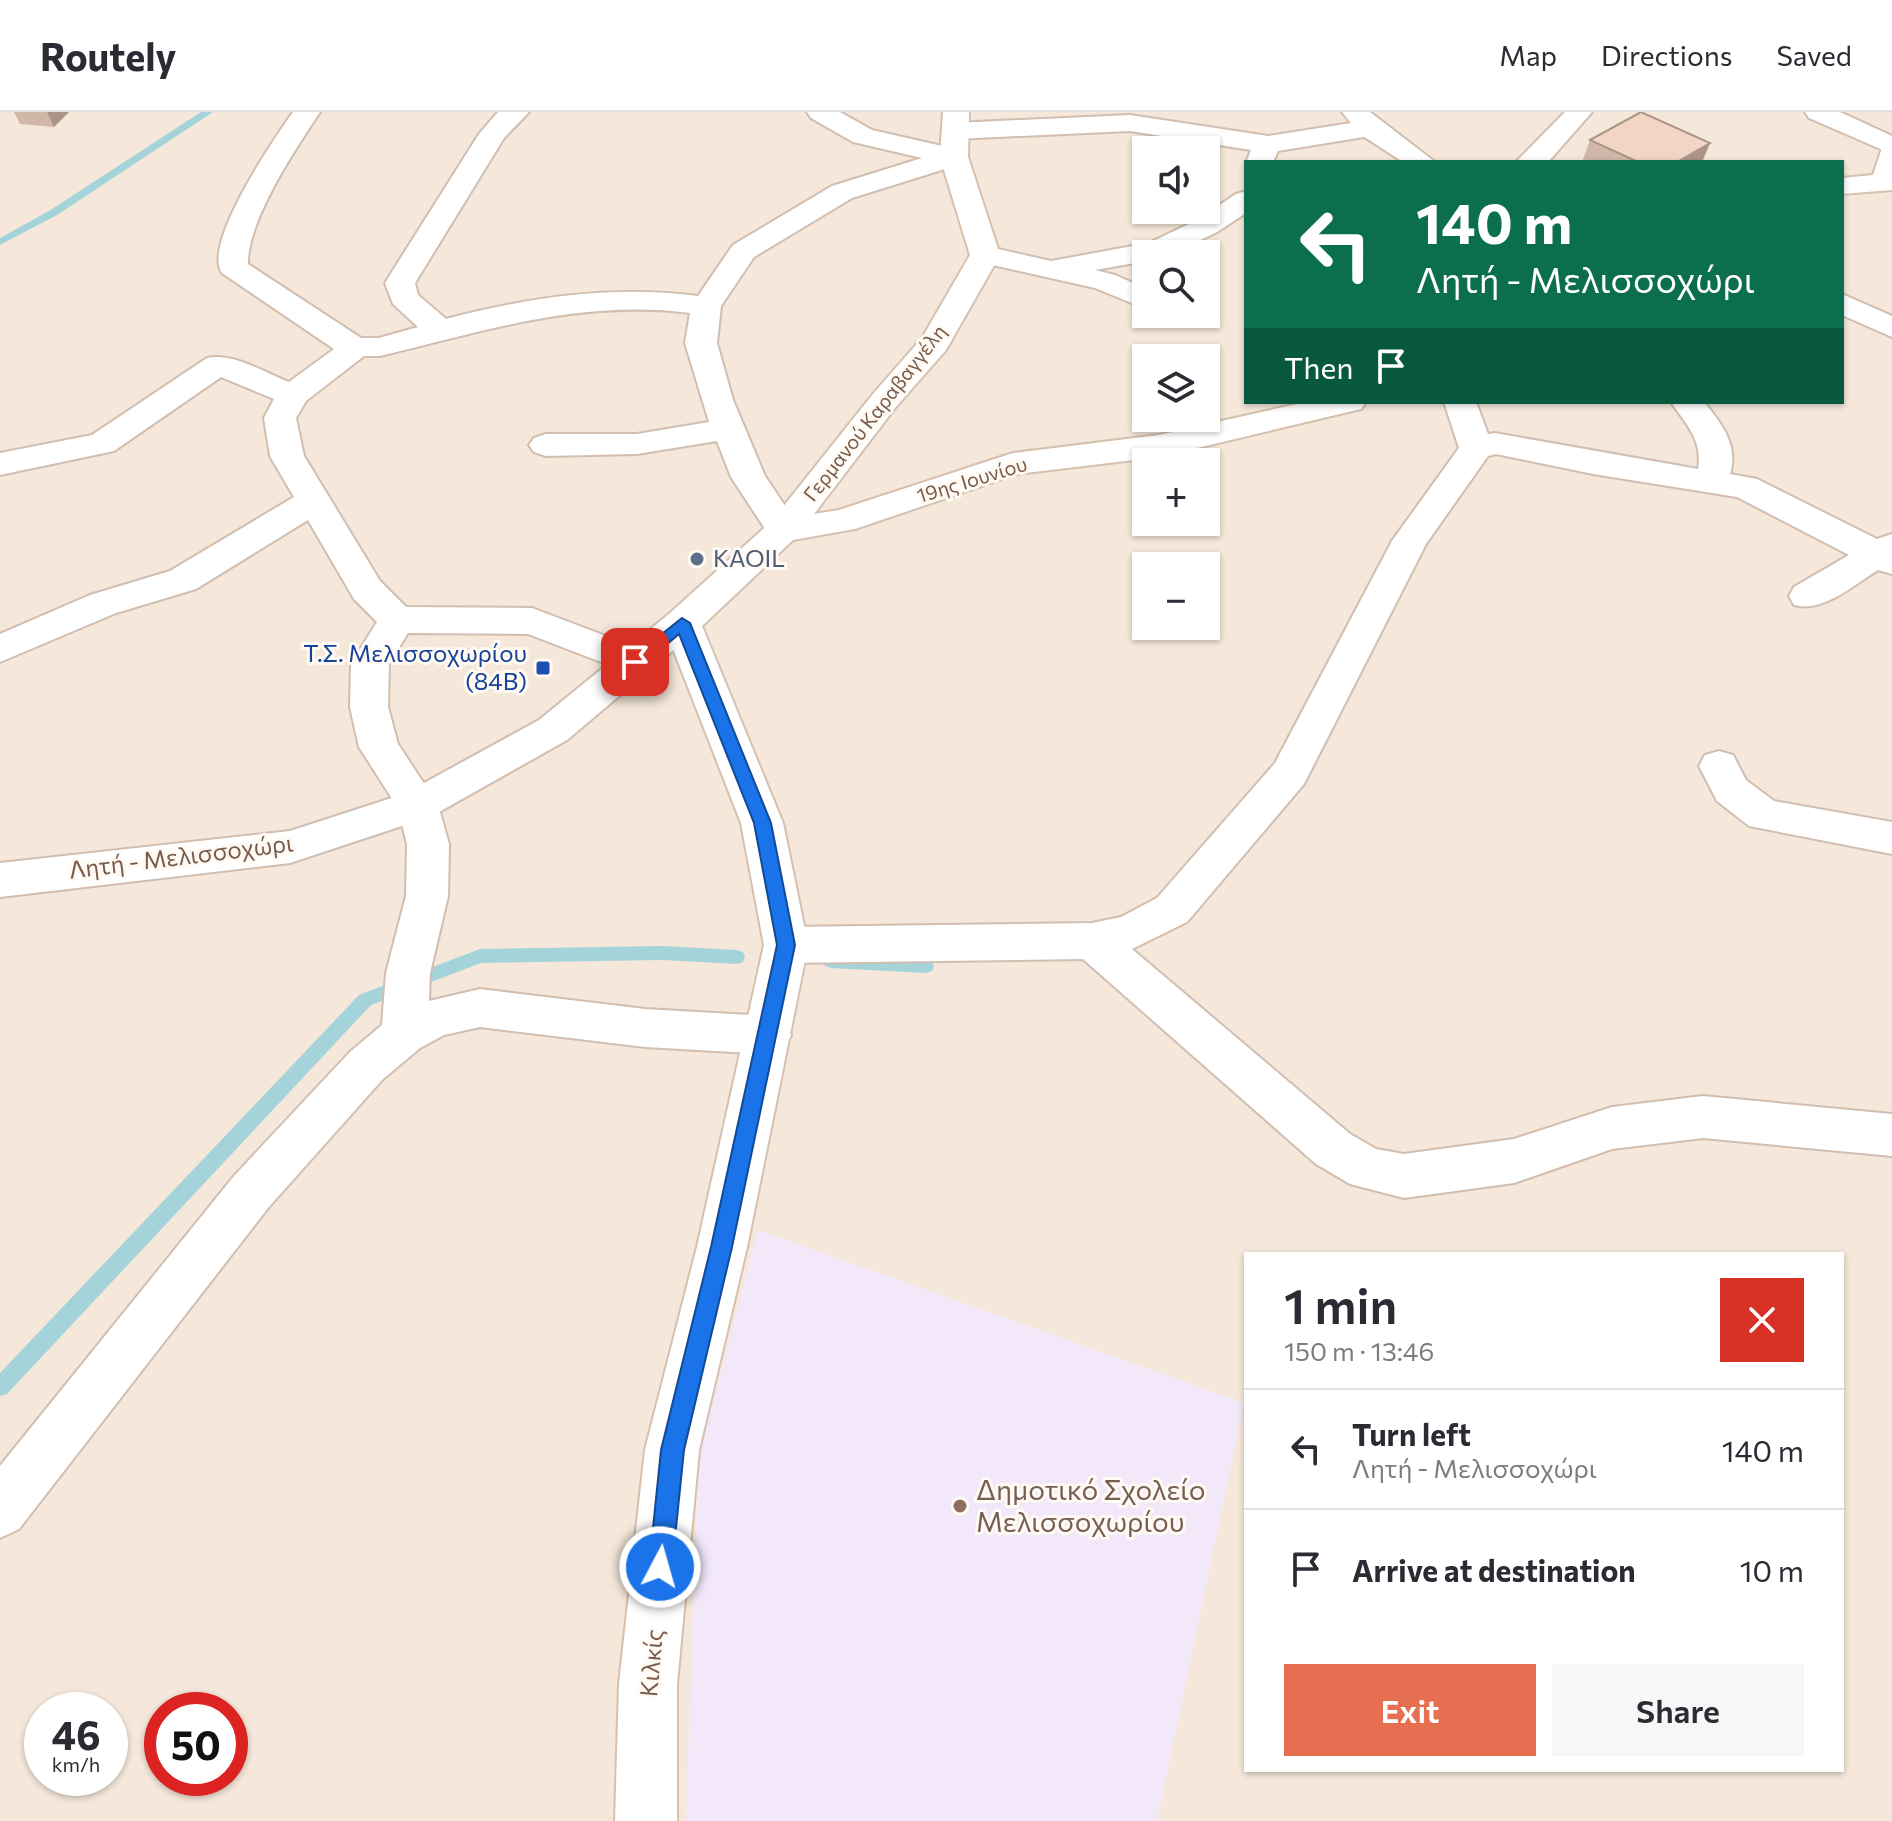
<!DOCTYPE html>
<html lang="en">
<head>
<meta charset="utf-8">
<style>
	body { margin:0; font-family:Commissioner,sans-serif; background:#f7f7f7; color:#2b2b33; height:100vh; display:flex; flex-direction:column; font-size:30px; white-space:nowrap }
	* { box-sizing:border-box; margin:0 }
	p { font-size:26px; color:#7c7c81 }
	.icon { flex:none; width:44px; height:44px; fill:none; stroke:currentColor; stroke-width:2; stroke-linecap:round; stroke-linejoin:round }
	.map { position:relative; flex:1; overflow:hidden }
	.side { position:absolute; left:1244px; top:1140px; width:600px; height:520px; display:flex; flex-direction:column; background:#fff; border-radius:0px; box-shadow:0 2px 6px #0004 }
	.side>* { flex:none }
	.top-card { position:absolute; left:1244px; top:48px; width:600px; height:244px; border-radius:0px; box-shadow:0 2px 6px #0004; background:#0b6e4f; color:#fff; overflow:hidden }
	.tools { position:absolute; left:1132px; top:24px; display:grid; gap:16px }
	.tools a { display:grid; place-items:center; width:88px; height:88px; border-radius:0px; background:#fff; box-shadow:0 2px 6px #0004; font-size:40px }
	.speed { position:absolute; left:24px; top:1580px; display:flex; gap:16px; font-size:40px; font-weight:700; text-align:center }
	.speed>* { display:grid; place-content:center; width:104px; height:104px; border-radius:50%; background:#fff; box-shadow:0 2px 6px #0004; line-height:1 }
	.speed small { font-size:20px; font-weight:400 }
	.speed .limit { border:12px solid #d22; background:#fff; color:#111 }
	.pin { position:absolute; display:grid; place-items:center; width:68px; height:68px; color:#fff; margin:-34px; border-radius:16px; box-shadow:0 4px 12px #0006 }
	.me { position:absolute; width:88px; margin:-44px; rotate:6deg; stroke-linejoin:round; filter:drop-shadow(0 0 6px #0008) }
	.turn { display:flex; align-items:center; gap:28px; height:168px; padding:0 40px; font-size:36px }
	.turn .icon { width:104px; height:104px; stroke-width:2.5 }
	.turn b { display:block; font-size:56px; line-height:68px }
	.then { display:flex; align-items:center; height:76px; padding:0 40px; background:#0003; gap:16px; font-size:30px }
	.round { display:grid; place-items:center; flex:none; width:84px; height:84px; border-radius:0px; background:#f7f7f7 }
	.headline { display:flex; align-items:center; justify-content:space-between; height:136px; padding:0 40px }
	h1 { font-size:48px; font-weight:600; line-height:60px }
	.action { display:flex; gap:16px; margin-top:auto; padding:16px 40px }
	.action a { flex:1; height:92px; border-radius:0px; background:#e76f51; color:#fff; font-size:32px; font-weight:600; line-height:92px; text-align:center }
	.action a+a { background:#f7f7f7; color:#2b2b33 }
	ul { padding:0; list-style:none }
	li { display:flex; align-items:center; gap:24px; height:120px; padding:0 40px; border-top:2px solid #e1e1e2 }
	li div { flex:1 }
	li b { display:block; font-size:30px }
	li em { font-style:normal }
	header { display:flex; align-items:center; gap:48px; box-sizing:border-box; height:112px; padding:0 40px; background:#fff; border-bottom:2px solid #e1e1e2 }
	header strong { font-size:38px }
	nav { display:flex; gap:44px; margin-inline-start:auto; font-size:28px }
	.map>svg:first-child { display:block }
</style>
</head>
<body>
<header>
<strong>Routely</strong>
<nav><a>Map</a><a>Directions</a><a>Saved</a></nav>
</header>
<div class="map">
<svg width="1892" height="1709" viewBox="0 0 1892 1709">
	<rect width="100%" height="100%" fill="#fdf6ec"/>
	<path fill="#f5e8da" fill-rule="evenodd" d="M 0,0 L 1892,0 L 1892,1709 L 0,1709 ZM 1146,38 L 1206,38 L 1206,98 L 1146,98 ZM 1246,50 L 1842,50 L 1842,290 L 1246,290 ZM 1146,142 L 1206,142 L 1206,202 L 1146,202 ZM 1146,246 L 1206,246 L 1206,306 L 1146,306 ZM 1146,350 L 1206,350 L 1206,410 L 1146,410 ZM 1146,454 L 1206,454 L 1206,514 L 1146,514 ZM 1246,1142 L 1842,1142 L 1842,1658 L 1246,1658 ZM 42,1598 L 110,1598 L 110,1666 L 42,1666 ZM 162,1598 L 230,1598 L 230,1666 L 162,1666 Z"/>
	<polygon fill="#f3e8fa" points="758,1118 1244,1291 1157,1709 686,1709 698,1347"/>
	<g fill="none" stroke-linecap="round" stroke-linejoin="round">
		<g fill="#a5d3da" fill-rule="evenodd">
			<polygon points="201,0 213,0 57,103 0,133 0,126 49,99"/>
			<polygon points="663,834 737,838 743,840 745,845 743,850 737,852 663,848 481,851 371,893 7,1282 0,1284 0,1261 359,883 480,837"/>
			<polygon points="831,842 926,847 932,849 934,854 932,859 926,861 831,856 825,854 823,849 825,844"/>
		</g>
		<g stroke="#d1beb0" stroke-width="4">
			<g id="minor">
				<path d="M 293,0 L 320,0 C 296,36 247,109 248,152 L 361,226 L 379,226 L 418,215 L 393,192 L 385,171 L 479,22 L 498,0 L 529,0 L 504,26 L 415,171 L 418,183 L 446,207 C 530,185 611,173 698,184 L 733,133 L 832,74 L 922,46 L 853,30 L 811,6 L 807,0 L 840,0 L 872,18 L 964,39 L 968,45 L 964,51 L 852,86 L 754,145 L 721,194 L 717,231 L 733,288 L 765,364 L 801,418 L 795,426 L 783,430 L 771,426 L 731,365 L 717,329 L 637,342 L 546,344 L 534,340 L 529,333 L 534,326 L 546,322 L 637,322 L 709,310 L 685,231 L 690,201 C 581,187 484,219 380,244 L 364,244 L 306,289 L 296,306 L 304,344 L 380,469 L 406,495 L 532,496 L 648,540 L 654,550 L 648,560 L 635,563 L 528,522 L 408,521 L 389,552 L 388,595 L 398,632 L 438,693 L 449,732 L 448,784 L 430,861 L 429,889 L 480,877 L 645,897 L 768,904 L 784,909 L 791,923 L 784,937 L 768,942 L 645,935 L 480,915 L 444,923 L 420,936 L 382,968 L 268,1096 L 19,1417 L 0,1426 L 0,1354 L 234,1064 L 350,940 L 382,913 L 386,861 L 406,784 L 407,732 L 398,696 L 359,635 L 350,595 L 351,552 L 377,510 L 354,487 L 308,408 L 196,477 L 116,501 L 0,550 L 0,522 L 90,483 L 170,459 L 294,385 L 270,344 L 264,306 L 274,287 L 221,265 L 114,339 L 0,363 L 0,341 L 92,323 L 207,246 C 233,240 265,261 289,270 L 334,237 L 222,161 C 202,132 274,27 293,0 Z"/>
				<polygon points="1565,0 1592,0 1548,50 1516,50"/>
				<polygon points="1805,0 1840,0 1892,24 1892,42 1809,6"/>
				<polygon points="1130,3 1268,24 1370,8 1380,10 1383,16 1380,22 1370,24 1278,39 1273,50 1246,51 1251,38 1130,19 955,27 945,25 942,19 945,13 955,11"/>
				<polygon points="1246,79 1246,101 1217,120 1172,142 1146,142 1146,149 1095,158 1115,163 1146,177 1146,192 1139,194 1095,176 975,149 970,143 975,137 985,134 1051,149 1149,131 1197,108 1236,82"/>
				<polygon points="1842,182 1892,204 1892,225 1842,203"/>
				<path d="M 1444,290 L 1476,290 L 1488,322 L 1495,321 L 1698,357 C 1703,328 1686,312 1671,290 L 1704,290 C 1721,311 1739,333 1730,362 L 1757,367 L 1877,427 L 1892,422 L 1892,462 L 1878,458 C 1854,473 1823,501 1794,493 L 1789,484 L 1794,475 L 1849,443 L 1737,385 L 1593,362 L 1496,342 L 1488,344 L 1426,432 L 1304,672 L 1187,810 L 1132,837 L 1350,1022 L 1376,1037 L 1404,1042 L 1514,1027 L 1612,995 L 1703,984 L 1892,1002 L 1892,1044 L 1703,1026 L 1612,1037 L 1514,1071 L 1404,1086 L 1350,1072 L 1316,1052 L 1083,847 L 786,851 L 771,846 L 764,833 L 771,820 L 786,815 L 1092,811 L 1121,805 L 1157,786 L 1275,651 L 1392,429 L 1459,336 Z"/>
				<polygon points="1719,639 1733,643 1746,668 1774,689 1892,710 1892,742 1749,714 1717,689 1699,654 1705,643"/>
			</g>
		</g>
		<g stroke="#d1beb0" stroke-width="4">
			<g id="tertiary">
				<polygon points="1342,0 1370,0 1435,50 1403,50 1360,22"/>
				<polygon points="682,498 695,502 701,511 695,520 567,628 432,704 290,751 0,785 0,751 290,719 404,682 539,608 669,502"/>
			</g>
		</g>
		<g stroke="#d6c0b0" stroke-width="4">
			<g id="secondary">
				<polygon points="943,0 969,0 968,45 1000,143 946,238 895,296 814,402 839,398 1013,341 1159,323 1306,290 1366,290 1361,297 1159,345 1017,362 855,417 793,428 702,514 783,711 808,833 747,1135 699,1338 677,1572 677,1709 615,1709 619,1572 645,1338 697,1135 764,833 741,711 663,511 669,502 771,410 873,282 922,226 970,143 940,45"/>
				<polygon points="1892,34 1892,78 1842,82 1842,66 1873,63 1882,36"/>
			</g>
		</g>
		<use href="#minor" fill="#fff" fill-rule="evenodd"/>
		<use href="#tertiary" fill="#fff" fill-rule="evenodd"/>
		<use href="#secondary" fill="#fff" fill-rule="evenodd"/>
	</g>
	<g fill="#d1b7a8">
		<polygon points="14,0 69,0 54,15 20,12"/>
		<polygon points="1590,28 1710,31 1702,50 1582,50"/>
	</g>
	<g fill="#aa9588">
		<polygon points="47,0 69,0 54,15"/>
		<polygon points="1710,31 1702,50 1677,50"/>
	</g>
	<polygon fill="#f3d5c3" stroke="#aa9588" stroke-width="2" points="1641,0 1710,31 1677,50 1638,50 1590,28"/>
	<polygon fill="#1a73e8" stroke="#114b97" stroke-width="2" points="682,506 690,511 771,711 795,833 732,1135 684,1338 672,1455 668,1463 660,1467 652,1463 649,1455 661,1338 711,1135 777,833 754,711 679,522 641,554 635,555 627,550"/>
	<circle fill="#5c6f8a" stroke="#fffaf3" stroke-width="3" cx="697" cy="447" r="8"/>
	<rect fill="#1a4fb4" stroke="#fffaf3" stroke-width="3" x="535" y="548" width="16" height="16" rx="4"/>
	<circle fill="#8d6e63" stroke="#fffaf3" stroke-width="3" cx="960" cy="1394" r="8"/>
	<g text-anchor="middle" stroke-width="6" stroke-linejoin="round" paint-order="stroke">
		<g font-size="20" fill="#7a5c4d" stroke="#fffaf3">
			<text transform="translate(875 301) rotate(-52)" y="7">Γερμανού Καραβαγγέλη</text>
			<text transform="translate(972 368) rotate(-17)" y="7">19ης Ιουνίου</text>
		</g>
		<g font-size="24" fill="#4e5e75" stroke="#fffaf3" text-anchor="start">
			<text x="713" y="455">KAOIL</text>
		</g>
		<g font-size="24" fill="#164399" stroke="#fffaf3" text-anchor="end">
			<text x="527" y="550">Τ.Σ. Μελισσοχωρίου<tspan x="527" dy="28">(84Β)</tspan></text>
		</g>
		<g font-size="24" fill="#7a5c4d" stroke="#fffaf3">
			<text transform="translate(181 745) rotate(-7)" y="8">Λητή - Μελισσοχώρι</text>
			<text transform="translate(652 1551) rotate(-85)" y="8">Κιλκίς</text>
		</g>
		<g font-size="28" fill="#785e54" stroke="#fffaf3" text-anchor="start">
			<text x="976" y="1388">Δημοτικό Σχολείο<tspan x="976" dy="32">Μελισσοχωρίου</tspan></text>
		</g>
	</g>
</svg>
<div class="tools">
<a><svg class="icon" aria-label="sound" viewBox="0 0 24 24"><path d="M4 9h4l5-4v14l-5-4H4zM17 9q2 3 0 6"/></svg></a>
<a><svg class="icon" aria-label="search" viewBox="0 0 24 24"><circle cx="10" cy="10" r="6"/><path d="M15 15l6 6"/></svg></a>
<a><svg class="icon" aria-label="layers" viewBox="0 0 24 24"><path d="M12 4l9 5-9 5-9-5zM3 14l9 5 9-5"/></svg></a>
<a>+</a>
<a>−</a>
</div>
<div class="speed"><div>46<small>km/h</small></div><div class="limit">50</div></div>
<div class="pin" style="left:635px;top:550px;background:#d93025"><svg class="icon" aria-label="arrive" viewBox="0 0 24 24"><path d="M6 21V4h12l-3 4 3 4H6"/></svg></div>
<svg class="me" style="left:660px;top:1455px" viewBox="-20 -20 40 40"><circle r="17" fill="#1a73e8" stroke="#fff" stroke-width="3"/><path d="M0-11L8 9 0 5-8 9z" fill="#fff"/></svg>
<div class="top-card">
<div class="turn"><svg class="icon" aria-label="left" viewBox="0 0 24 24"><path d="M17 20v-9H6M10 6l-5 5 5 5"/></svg><div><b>140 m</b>Λητή - Μελισσοχώρι</div></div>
<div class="then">Then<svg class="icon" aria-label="arrive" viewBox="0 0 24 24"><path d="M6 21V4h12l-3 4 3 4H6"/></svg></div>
</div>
<section class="side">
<div class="headline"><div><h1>1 min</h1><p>150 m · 13:46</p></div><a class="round" style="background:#d93025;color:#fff"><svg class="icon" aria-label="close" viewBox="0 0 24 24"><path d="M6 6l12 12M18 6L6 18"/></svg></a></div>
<ul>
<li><svg class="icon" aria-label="left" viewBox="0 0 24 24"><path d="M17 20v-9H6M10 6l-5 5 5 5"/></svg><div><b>Turn left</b><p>Λητή - Μελισσοχώρι</p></div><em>140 m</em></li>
<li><svg class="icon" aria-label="arrive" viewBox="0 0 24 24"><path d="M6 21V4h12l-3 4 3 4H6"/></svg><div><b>Arrive at destination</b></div><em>10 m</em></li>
</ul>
<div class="action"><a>Exit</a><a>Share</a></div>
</section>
</div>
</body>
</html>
